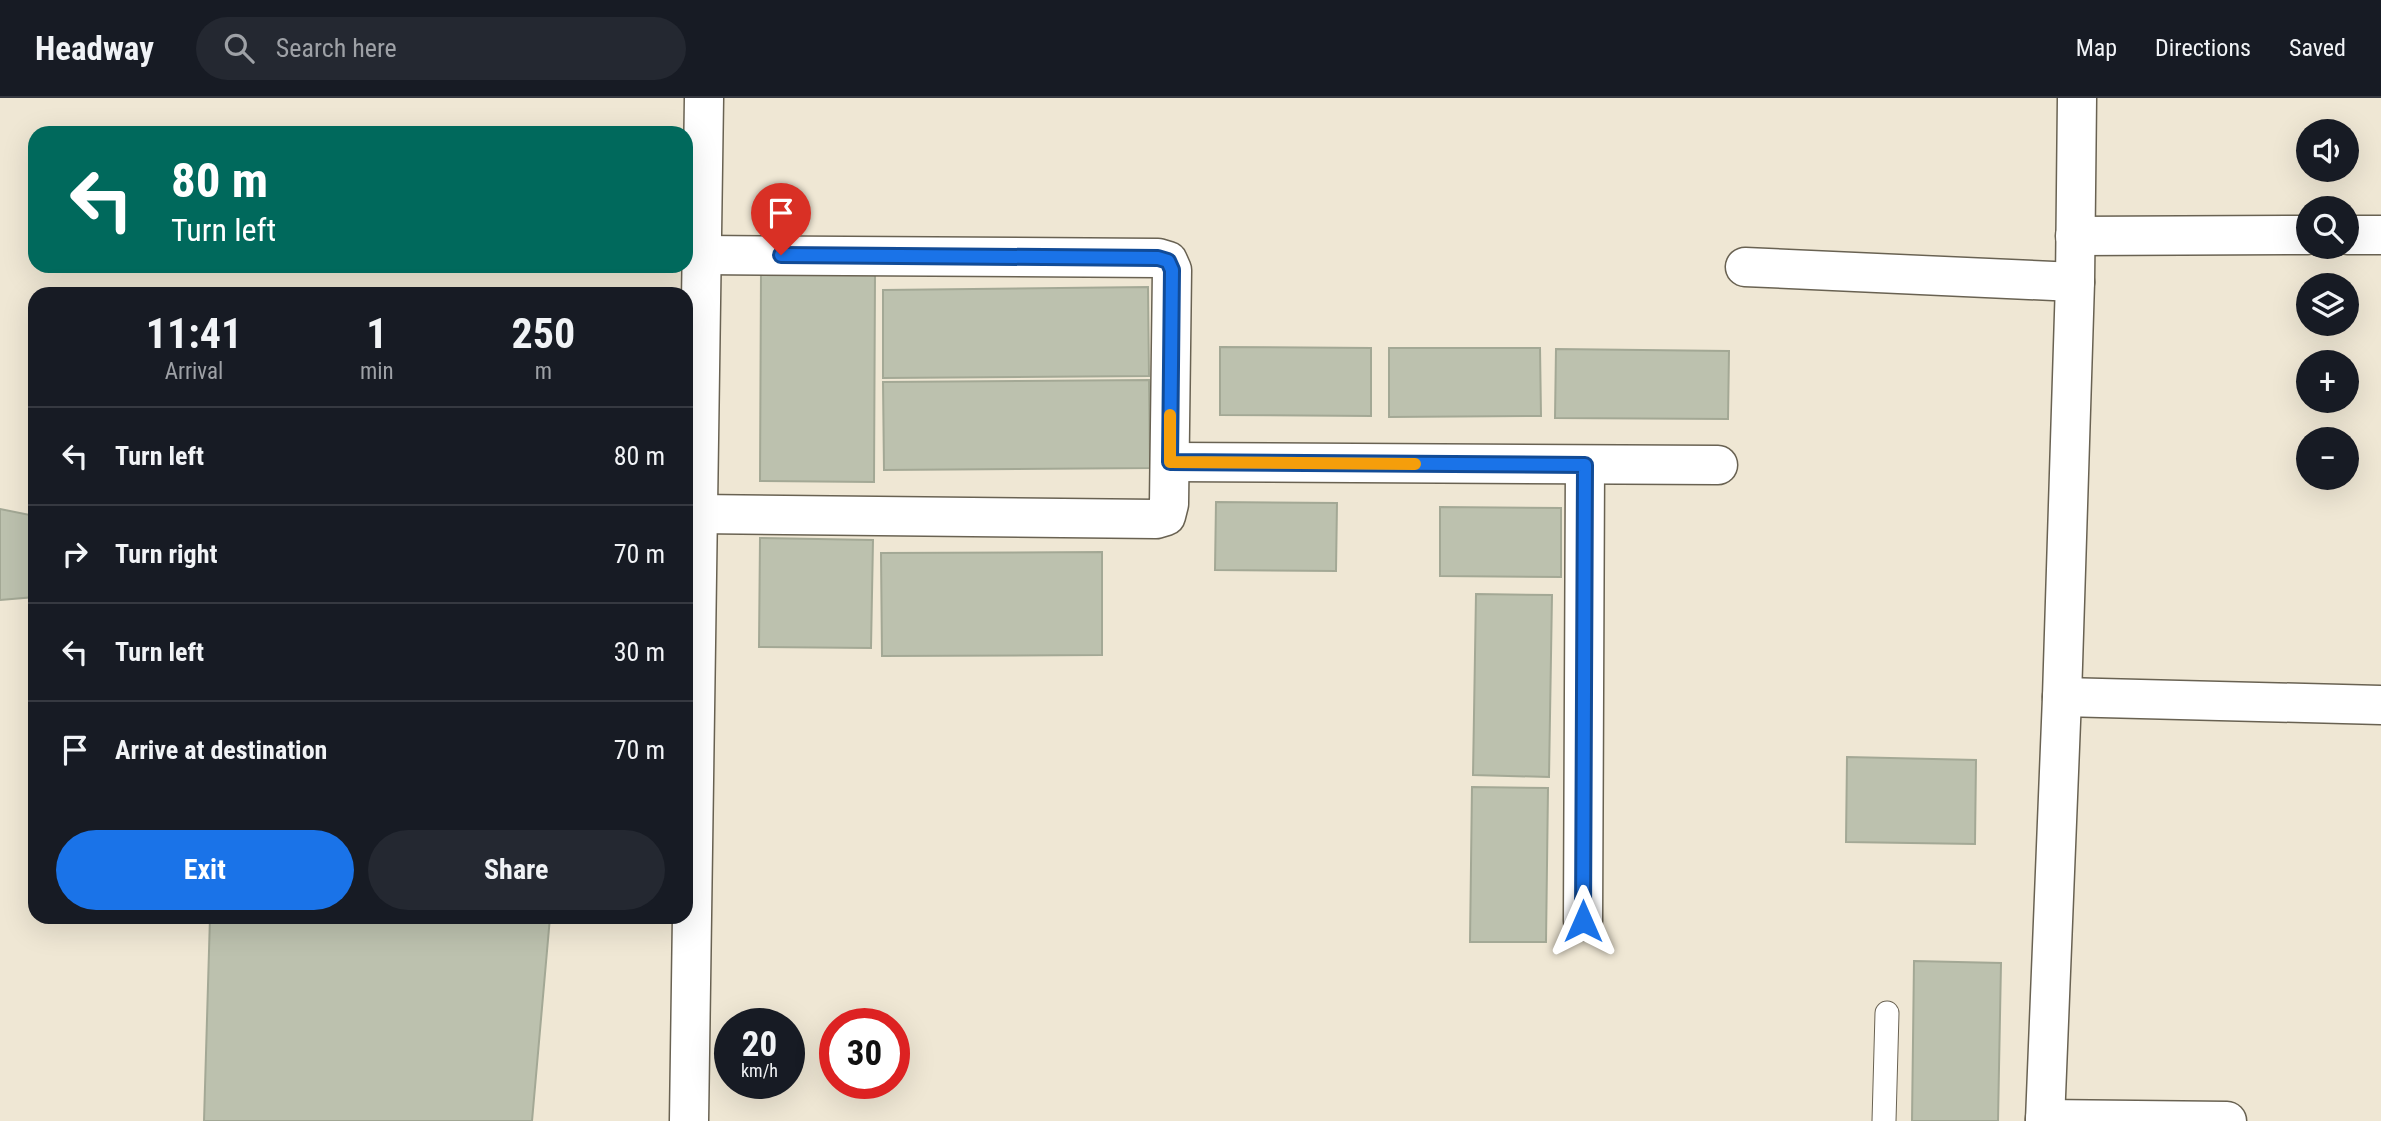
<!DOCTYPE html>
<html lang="en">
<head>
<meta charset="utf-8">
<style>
	body { margin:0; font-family:"Roboto Condensed",sans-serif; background:#242831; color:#f1f3f6; height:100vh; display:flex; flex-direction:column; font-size:26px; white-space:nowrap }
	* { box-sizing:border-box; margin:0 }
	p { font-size:23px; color:#9ea1a6 }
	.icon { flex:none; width:38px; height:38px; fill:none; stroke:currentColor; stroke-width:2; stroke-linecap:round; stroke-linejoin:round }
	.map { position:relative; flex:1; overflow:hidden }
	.sheet { position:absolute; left:28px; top:189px; width:665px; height:637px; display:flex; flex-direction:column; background:#171b24; border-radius:21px; box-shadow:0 7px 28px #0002 }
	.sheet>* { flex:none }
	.banner { position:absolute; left:28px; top:28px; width:665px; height:147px; border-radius:21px; box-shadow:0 7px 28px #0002; background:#00695c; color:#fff; overflow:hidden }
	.controls { position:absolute; left:2296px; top:21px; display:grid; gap:14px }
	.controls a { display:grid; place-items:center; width:63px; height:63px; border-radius:50%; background:#171b24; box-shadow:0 7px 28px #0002; font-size:35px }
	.speed { position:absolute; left:714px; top:910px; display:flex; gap:14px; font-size:35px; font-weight:700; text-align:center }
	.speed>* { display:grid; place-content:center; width:91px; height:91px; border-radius:50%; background:#171b24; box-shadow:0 7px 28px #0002; line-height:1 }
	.speed small { font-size:18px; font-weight:400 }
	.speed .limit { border:10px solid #d22; background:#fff; color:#111 }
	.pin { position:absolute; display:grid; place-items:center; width:60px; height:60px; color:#fff; margin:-72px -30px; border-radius:50% 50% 50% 0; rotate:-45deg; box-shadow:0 0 7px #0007 }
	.pin .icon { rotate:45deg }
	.me { position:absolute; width:77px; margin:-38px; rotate:0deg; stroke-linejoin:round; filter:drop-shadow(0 0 5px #0008) }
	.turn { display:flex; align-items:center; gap:24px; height:147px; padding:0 28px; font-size:32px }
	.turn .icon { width:91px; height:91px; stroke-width:2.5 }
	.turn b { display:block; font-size:49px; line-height:60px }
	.eta { display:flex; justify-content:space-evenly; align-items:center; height:119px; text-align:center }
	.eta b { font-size:42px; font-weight:700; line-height:49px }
	.cta { display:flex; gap:14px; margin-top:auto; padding:14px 28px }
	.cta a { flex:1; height:80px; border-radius:42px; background:#1a73e8; color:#fff; font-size:28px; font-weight:700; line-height:80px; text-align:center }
	.cta a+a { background:#242831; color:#f1f3f6 }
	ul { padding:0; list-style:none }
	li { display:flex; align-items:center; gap:21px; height:98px; padding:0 28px; border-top:2px solid #363941 }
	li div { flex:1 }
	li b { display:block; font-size:26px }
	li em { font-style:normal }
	header { display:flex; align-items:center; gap:42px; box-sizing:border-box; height:98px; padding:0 35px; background:#171b24; border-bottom:2px solid #363941 }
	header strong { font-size:33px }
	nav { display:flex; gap:38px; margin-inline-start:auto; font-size:24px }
	.search { width:490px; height:63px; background:#242831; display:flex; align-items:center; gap:18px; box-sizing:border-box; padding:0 24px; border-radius:38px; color:#9ea1a6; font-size:26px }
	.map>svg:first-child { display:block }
</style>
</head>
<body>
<header>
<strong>Headway</strong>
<div class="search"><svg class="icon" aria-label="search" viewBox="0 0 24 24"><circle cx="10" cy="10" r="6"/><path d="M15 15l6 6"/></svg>Search here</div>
<nav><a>Map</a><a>Directions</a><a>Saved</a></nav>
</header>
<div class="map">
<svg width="2381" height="1023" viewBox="0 0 2381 1023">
	<rect width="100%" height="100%" fill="#efe7d4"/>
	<g fill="#bcc1ae" stroke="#a3a895" stroke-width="2">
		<polygon points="761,174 875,175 874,384 760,383"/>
		<polygon points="1148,189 1149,278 883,280 883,192"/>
		<polygon points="1220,249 1371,250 1371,318 1220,317"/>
		<polygon points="1389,250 1540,250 1541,318 1389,319"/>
		<polygon points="1556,251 1729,253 1728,321 1555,320"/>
		<polygon points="1149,282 1150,370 884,372 883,284"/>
		<polygon points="1216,404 1337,405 1336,473 1215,472"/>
		<polygon points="1440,409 1561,410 1561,479 1440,478"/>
		<polygon points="0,411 35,418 35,499 0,502"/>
		<polygon points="760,440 873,442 871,550 759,549"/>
		<polygon points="1102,454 1102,557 882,558 881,455"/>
		<polygon points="1476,496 1552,497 1549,679 1473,677"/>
		<polygon points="1847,659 1976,662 1975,746 1846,744"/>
		<polygon points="1472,689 1548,690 1546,844 1470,844"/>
		<polygon points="210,819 550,819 532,1023 204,1023"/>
		<polygon points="1914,863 2001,865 1998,1023 1912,1023"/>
	</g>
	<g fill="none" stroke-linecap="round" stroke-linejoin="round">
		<g stroke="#696252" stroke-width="25">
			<polyline id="service" points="1884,1023 1887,915"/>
		</g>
		<g stroke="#696252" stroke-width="41">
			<g id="minor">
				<polyline points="2347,137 2381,137"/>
				<polyline points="2075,138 2308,137"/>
				<polyline points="1745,169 2075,184"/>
				<polyline points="1170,364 1718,367"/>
				<polyline points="698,416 1156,421 1166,418 1169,406 1172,172 1168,163 1158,160 701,157"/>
				<polyline points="2062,599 2381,607"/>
				<polyline points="1583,823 1585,367"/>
				<polyline points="2045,1021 2227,1023"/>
				<polyline points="689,1023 704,0"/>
				<polyline points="2045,1023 2062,599 2075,184 2077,0"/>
			</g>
		</g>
		<use href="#service" stroke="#fff" stroke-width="23"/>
		<use href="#minor" stroke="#fff" stroke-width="38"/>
	</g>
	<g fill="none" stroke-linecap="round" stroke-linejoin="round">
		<g stroke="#114b97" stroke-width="18">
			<polyline id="route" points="781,157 1158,160 1168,163 1172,172 1170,364 1585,367 1583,823"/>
		</g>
		<use href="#route" stroke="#1a73e8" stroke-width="12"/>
		<polyline stroke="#f59e0b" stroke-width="12" points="1170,317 1170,364 1415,366"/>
	</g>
</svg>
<div class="controls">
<a><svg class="icon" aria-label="sound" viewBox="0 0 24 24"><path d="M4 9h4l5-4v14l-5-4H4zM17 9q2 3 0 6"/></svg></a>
<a><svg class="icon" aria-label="search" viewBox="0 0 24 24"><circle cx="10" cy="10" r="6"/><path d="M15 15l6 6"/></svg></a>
<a><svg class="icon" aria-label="layers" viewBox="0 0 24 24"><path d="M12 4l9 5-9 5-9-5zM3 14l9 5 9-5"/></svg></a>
<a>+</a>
<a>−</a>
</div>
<div class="speed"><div>20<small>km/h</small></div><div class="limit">30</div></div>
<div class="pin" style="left:781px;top:157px;background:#d93025"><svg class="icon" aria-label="arrive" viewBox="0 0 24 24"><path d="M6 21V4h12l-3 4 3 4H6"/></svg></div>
<svg class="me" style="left:1583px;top:823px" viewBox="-20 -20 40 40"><path d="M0-17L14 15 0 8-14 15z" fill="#1a73e8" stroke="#fff" stroke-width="4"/></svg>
<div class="banner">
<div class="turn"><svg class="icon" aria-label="left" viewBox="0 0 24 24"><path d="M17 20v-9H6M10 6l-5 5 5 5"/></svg><div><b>80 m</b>Turn left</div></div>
</div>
<section class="sheet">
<div class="eta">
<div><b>11:41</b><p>Arrival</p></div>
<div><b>1</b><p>min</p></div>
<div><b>250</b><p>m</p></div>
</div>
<ul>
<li><svg class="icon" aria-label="left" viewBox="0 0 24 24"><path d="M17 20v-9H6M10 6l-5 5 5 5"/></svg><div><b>Turn left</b></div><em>80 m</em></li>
<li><svg class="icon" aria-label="right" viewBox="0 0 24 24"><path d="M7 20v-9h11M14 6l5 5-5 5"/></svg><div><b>Turn right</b></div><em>70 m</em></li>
<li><svg class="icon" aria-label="left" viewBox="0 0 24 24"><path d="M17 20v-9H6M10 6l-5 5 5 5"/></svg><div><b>Turn left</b></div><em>30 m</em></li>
<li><svg class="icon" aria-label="arrive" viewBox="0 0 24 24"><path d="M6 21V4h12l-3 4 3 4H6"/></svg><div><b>Arrive at destination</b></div><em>70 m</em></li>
</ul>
<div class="cta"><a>Exit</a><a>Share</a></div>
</section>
</div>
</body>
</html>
